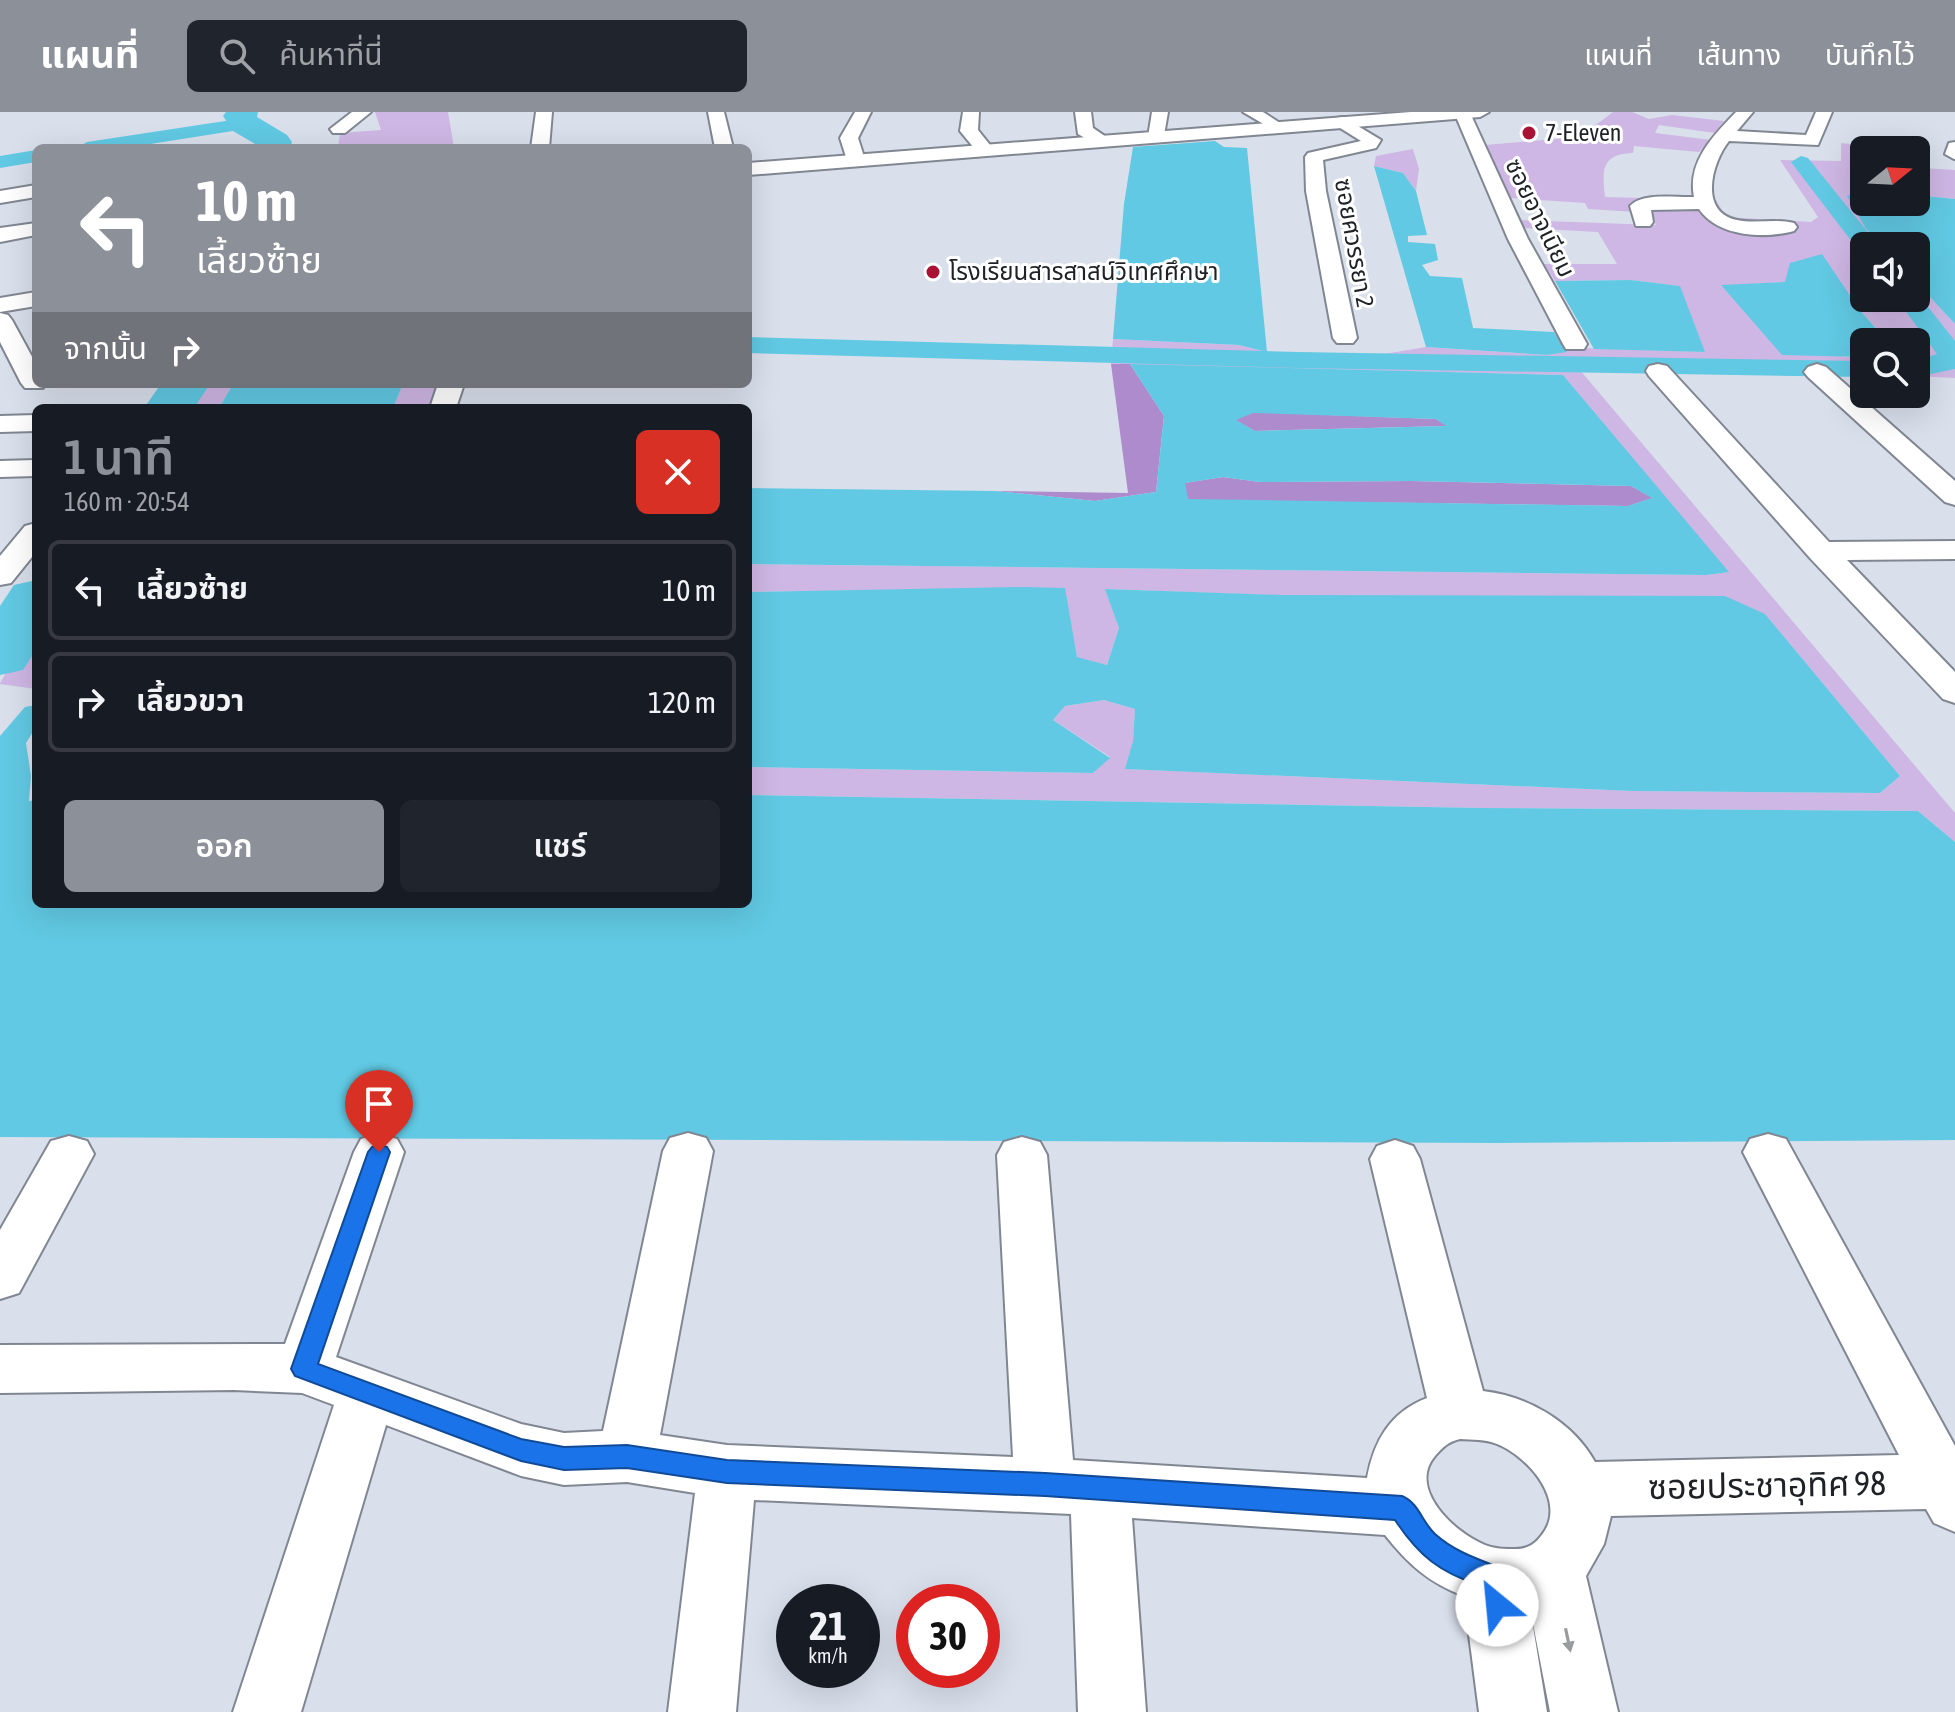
<!DOCTYPE html>
<html lang="th">
<head>
<meta charset="utf-8">
<style>
	body { margin:0; font-family:"Asap Condensed","Noto Sans Thai",sans-serif; background:#20242c; color:#f1f3f6; height:100vh; display:flex; flex-direction:column; font-size:30px; white-space:nowrap }
	* { box-sizing:border-box; margin:0 }
	p { font-size:26px; color:#9ea1a6 }
	.icon { flex:none; width:44px; height:44px; fill:none; stroke:currentColor; stroke-width:2; stroke-linecap:round; stroke-linejoin:round }
	.map { position:relative; flex:1; overflow:hidden }
	.details { position:absolute; left:32px; top:292px; width:720px; height:504px; display:flex; flex-direction:column; background:#171b24; border-radius:12px; box-shadow:0 8px 32px #0002 }
	.details>* { flex:none }
	.top-card { position:absolute; left:32px; top:32px; width:720px; height:244px; border-radius:12px; box-shadow:0 8px 32px #0002; background:#8c9099; color:#fff; overflow:hidden }
	.needle { width:52px; rotate:72deg }
	.controls { position:absolute; left:1850px; top:24px; display:grid; gap:16px }
	.controls a { display:grid; place-items:center; width:80px; height:80px; border-radius:12px; background:#171b24; box-shadow:0 8px 32px #0002; font-size:40px }
	.speed { position:absolute; left:776px; top:1472px; display:flex; gap:16px; font-size:40px; font-weight:700; text-align:center }
	.speed>* { display:grid; place-content:center; width:104px; height:104px; border-radius:50%; background:#171b24; box-shadow:0 8px 32px #0002; line-height:1 }
	.speed small { font-size:20px; font-weight:400 }
	.speed .limit { border:12px solid #d22; background:#fff; color:#111 }
	.pin { position:absolute; display:grid; place-items:center; width:68px; height:68px; color:#fff; margin:-82px -34px; border-radius:50% 50% 50% 0; rotate:-45deg; box-shadow:0 0 8px #0007 }
	.pin .icon { rotate:45deg }
	.me { position:absolute; width:88px; margin:-44px; rotate:332deg; stroke-linejoin:round; filter:drop-shadow(0 0 6px #0008) }
	.turn { display:flex; align-items:center; gap:28px; height:168px; padding:0 32px; font-size:36px }
	.turn .icon { width:104px; height:104px; stroke-width:2.5 }
	.turn b { display:block; font-size:56px; line-height:68px }
	.then { display:flex; align-items:center; height:76px; padding:0 32px; background:#0003; gap:16px; font-size:30px }
	.round { display:grid; place-items:center; flex:none; width:84px; height:84px; border-radius:12px; background:#20242c }
	.headline { display:flex; align-items:center; justify-content:space-between; height:136px; padding:0 32px }
	h1 { font-size:48px; font-weight:600; line-height:60px; color:#8c9099 }
	.cta { display:flex; gap:16px; margin-top:auto; padding:16px 32px }
	.cta a { flex:1; height:92px; border-radius:12px; background:#8c9099; color:#fff; font-size:32px; font-weight:600; line-height:92px; text-align:center }
	.cta a+a { background:#20242c; color:#f1f3f6 }
	ul { padding:0; list-style:none }
	li { display:flex; align-items:center; gap:24px; height:100px; margin:0 16px 12px; padding:0 16px; border:4px solid #363941; border-radius:12px }
	li div { flex:1 }
	li b { display:block; font-size:30px }
	li em { font-style:normal }
	header { display:flex; align-items:center; gap:48px; box-sizing:border-box; height:112px; padding:0 40px; background:#8c9099; color:#fff }
	header strong { font-size:38px }
	nav { display:flex; gap:44px; margin-inline-start:auto; font-size:28px }
	.search { width:560px; height:72px; background:#20242c; display:flex; align-items:center; gap:20px; box-sizing:border-box; padding:0 28px; border-radius:12px; color:#9ea1a6; font-size:30px }
	.map>svg:first-child { display:block }
</style>
</head>
<body>
<header>
<strong>แผนที่</strong>
<div class="search"><svg class="icon" aria-label="search" viewBox="0 0 24 24"><circle cx="10" cy="10" r="6"/><path d="M15 15l6 6"/></svg>ค้นหาที่นี่</div>
<nav><a>แผนที่</a><a>เส้นทาง</a><a>บันทึกไว้</a></nav>
</header>
<div class="map">
<svg width="1955" height="1600" viewBox="0 0 1955 1600">
	<rect width="100%" height="100%" fill="#d9dfeb"/>
	<g fill="#ceb7e4">
		<polygon points="375,0 448,0 454,36 338,36 340,21 381,18"/>
		<path d="M 1613,0 L 1632,0 L 1649,7 L 1672,3 L 1724,9 L 1715,21 L 1659,13 L 1655,21 L 1711,28 L 1699,40 L 1634,34 L 1633,41 C 1601,42 1602,58 1605,85 L 1716,88 L 1726,105 L 1811,110 L 1818,105 L 1780,48 L 1841,49 L 1841,31 L 1912,38 L 1864,38 L 1864,80 L 1860,80 L 1866,117 L 1882,134 L 1864,134 L 1864,186 L 1916,186 L 1916,170 L 1955,212 L 1955,266 L 1916,264 L 1916,230 L 1888,230 L 1859,197 L 1785,170 L 1721,174 L 1844,245 L 1864,245 L 1864,263 L 1579,257 L 1955,701 L 1955,730 L 1918,699 L 1483,696 L 748,683 L 748,655 L 1093,661 L 1110,645 L 1053,608 L 1065,594 L 1104,588 L 1135,597 L 1133,629 L 1126,657 L 1632,679 L 1880,681 L 1900,664 L 1765,502 L 1106,477 L 1119,516 L 1107,553 L 1077,546 L 1064,476 L 748,480 L 748,452 L 1706,463 L 1728,460 L 1563,263 L 1111,252 L 1113,227 L 1239,233 L 1267,240 L 1372,244 L 1426,235 L 1547,243 L 1584,236 L 1704,240 L 1679,174 L 1631,168 L 1555,169 L 1544,152 L 1617,152 L 1598,120 L 1524,116 L 1519,108 L 1656,113 L 1652,101 L 1588,97 L 1585,91 L 1511,86 L 1485,33 L 1580,25 Z"/>
		<polygon points="1413,37 1419,57 1416,79 1403,61 1374,54 1376,44"/>
		<polygon points="1916,38 1928,39 1922,56 1955,58 1955,87 1916,83"/>
		<polygon points="194,272 233,272 219,296 177,296"/>
		<polygon points="403,272 443,272 437,296 393,296"/>
		<polygon points="36,511 36,577 0,572 0,571"/>
	</g>
	<g fill="#ae8bcd">
		<polygon points="1111,252 1130,252 1164,304 1156,380 1095,389 995,379 1128,381"/>
		<polygon points="1253,300 1436,307 1447,314 1255,319 1235,308"/>
		<polygon points="1223,365 1260,370 1411,369 1631,374 1653,386 1628,394 1188,388 1184,371"/>
	</g>
	<g fill="#61c9e3" fill-rule="evenodd">
		<polygon points="1215,29 1224,35 1247,36 1267,240 1239,233 1113,227 1124,92 1133,35"/>
		<polygon points="1374,54 1403,61 1416,79 1427,123 1408,124 1408,130 1435,132 1438,148 1422,153 1430,164 1462,166 1473,216 1554,220 1567,240 1547,243 1426,235"/>
		<polygon points="1860,79 1864,80 1864,90 1916,90 1916,83 1955,87 1955,212 1916,170 1916,134 1882,134 1866,117 1847,84"/>
		<polygon points="1822,142 1859,197 1887,229 1864,230 1864,245 1782,243 1721,173 1785,170 1790,151"/>
		<polygon points="1631,168 1680,174 1705,240 1594,237 1555,169"/>
		<path d="M 1130,252 L 1563,263 L 1729,460 L 1707,463 L 748,452 L 748,376 L 995,379 L 1095,389 L 1156,380 L 1164,304 ZM 1253,301 L 1436,307 L 1446,314 L 1255,319 L 1236,308 ZM 1223,365 L 1260,370 L 1411,369 L 1631,374 L 1652,386 L 1628,394 L 1188,387 L 1185,371 Z"/>
		<polygon points="233,272 403,272 393,296 219,296"/>
		<polygon points="1024,475 1065,476 1077,545 1107,553 1119,516 1105,477 1282,483 1725,484 1765,502 1900,664 1880,681 1632,679 1125,657 1133,629 1135,597 1104,588 1065,594 1053,608 1110,646 1093,661 748,655 748,480"/>
		<polygon points="36,593 36,615 26,631 31,664 29,689 36,688 36,792 748,792 748,683 1483,696 1918,699 1955,730 1955,1028 1499,1031 0,1025 0,624 25,595"/>
	</g>
	<g fill="none" stroke-linecap="round" stroke-linejoin="round">
		<g fill="#61c9e3" fill-rule="evenodd">
			<polygon points="245,6 254,12 252,16 125,36 77,36 87,30"/>
			<polygon points="36,38 36,50 0,56 0,44"/>
			<polygon points="1801,44 1808,46 1879,134 1864,134 1864,140 1859,139 1791,50"/>
			<polygon points="1917,181 1955,229 1955,257 1916,265 1916,249 1937,242 1896,186 1916,186"/>
			<polygon points="748,225 1297,240 1864,249 1864,265 1297,256 748,241"/>
		</g>
		<g fill="#61c9e3" fill-rule="evenodd">
			<polygon points="226,0 258,0 257,5 287,23 292,30 290,36 256,36 257,33 233,19 223,4"/>
			<polygon points="161,272 210,272 194,296 144,296"/>
			<polygon points="36,468 36,538 23,558 0,563 0,494 14,473"/>
		</g>
		<g stroke="#818792" stroke-width="4">
			<g id="minor">
				<polygon points="352,0 371,0 345,21 333,21 330,17"/>
				<polygon points="536,0 552,0 549,36 531,36"/>
				<polygon points="708,0 724,0 733,36 715,36"/>
				<polygon points="855,0 871,0 858,26 865,48 856,54 847,48 840,26"/>
				<polygon points="963,0 979,0 978,18 994,38 991,42 979,42 960,19"/>
				<polygon points="1075,0 1091,0 1093,16 1112,29 1109,33 1097,33 1078,22"/>
				<polygon points="1152,0 1168,0 1163,29 1151,29 1148,25"/>
				<polygon points="1243,0 1263,0 1286,15 1277,20"/>
				<polygon points="1454,0 1470,1 1528,127 1587,232 1584,237 1566,237 1563,232 1508,127"/>
				<path d="M 1736,0 L 1753,0 L 1737,19 L 1806,23 L 1816,0 L 1832,0 L 1818,33 L 1729,29 C 1712,50 1698,100 1737,108 C 1756,112 1776,106 1794,111 L 1797,115 L 1794,119 C 1764,127 1718,125 1699,97 L 1651,98 L 1653,110 L 1650,114 L 1636,114 L 1630,94 C 1643,80 1676,86 1694,85 C 1687,50 1713,24 1736,0 Z"/>
				<polygon points="1343,5 1381,28 1376,36 1323,48 1326,79 1357,226 1353,231 1337,231 1333,226 1306,79 1305,45 1308,41 1361,29 1337,14 1334,10 1337,6"/>
				<polygon points="1955,30 1955,47 1954,47 1945,42 1949,31"/>
				<polygon points="36,73 36,85 0,91 0,79"/>
				<polygon points="36,180 36,194 0,200 0,186"/>
				<polygon points="0,201 8,203 12,208 36,252 36,272 46,272 43,276 25,276 21,271 0,230"/>
				<polygon points="1658,252 1667,254 1829,430 1955,429 1955,447 1847,448 1955,560 1955,591 1943,587 1810,446 1649,264 1646,259 1649,254"/>
				<polygon points="1817,252 1826,255 1955,369 1955,393 1945,390 1808,265 1804,260 1808,255"/>
				<polygon points="438,272 464,272 456,296 430,296"/>
				<polygon points="36,303 36,319 0,320 0,304"/>
				<polygon points="36,348 36,364 0,365 0,349"/>
				<polygon points="36,411 36,440 11,471 0,473 0,444 25,414"/>
				<path d="M 688,1021 L 706,1026 L 713,1039 L 660,1323 L 727,1333 L 1013,1345 L 997,1043 L 1004,1030 L 1022,1025 L 1040,1030 L 1047,1043 L 1073,1348 L 1367,1366 C 1374,1329 1390,1300 1427,1286 L 1370,1047 L 1377,1034 L 1395,1028 L 1413,1034 L 1420,1047 L 1483,1279 C 1528,1284 1573,1310 1595,1350 L 1899,1343 L 1743,1040 L 1750,1027 L 1768,1022 L 1786,1027 L 1955,1334 L 1955,1420 L 1934,1411 L 1926,1397 L 1611,1404 L 1604,1432 L 1586,1464 L 1618,1600 L 1550,1600 L 1530,1496 L 1547,1600 L 1479,1600 L 1464,1484 C 1429,1471 1408,1452 1385,1423 L 1132,1406 L 1146,1600 L 1078,1600 L 1071,1402 L 754,1388 L 736,1600 L 668,1600 L 695,1381 L 627,1370 L 564,1373 L 521,1364 L 386,1313 L 301,1600 L 233,1600 L 334,1293 L 302,1281 L 234,1278 L 0,1281 L 0,1233 L 285,1232 L 354,1040 L 361,1027 L 379,1022 L 397,1027 L 404,1040 L 336,1245 L 521,1312 L 564,1321 L 603,1319 L 663,1039 L 670,1026 ZM 1460,1327 C 1472,1328 1486,1327 1497,1332 C 1529,1345 1569,1391 1541,1424 C 1534,1433 1527,1437 1515,1437 C 1504,1437 1495,1437 1485,1433 C 1455,1421 1407,1377 1435,1344 C 1444,1334 1448,1330 1460,1327 Z"/>
				<polygon points="69,1024 87,1029 94,1042 19,1181 0,1187 0,1118 51,1029"/>
			</g>
		</g>
		<g stroke="#818792" stroke-width="4">
			<g id="tertiary">
				<polygon points="1411,0 1489,0 1480,5 748,63 748,51"/>
				<polygon points="36,111 36,123 0,130 0,116"/>
			</g>
		</g>
		<use href="#minor" fill="#fff" fill-rule="evenodd"/>
		<use href="#tertiary" fill="#fff" fill-rule="evenodd"/>
	</g>
	<defs><path id="oneway-solid" d="M-6-.8H1V-3.2L6.5 0L1 3.2V.8H-6Z" transform="scale(2)"/></defs>
	<use fill="#9a9b9d" href="#oneway-solid" transform="translate(1568 1528) rotate(78)"/>
	<path fill="#1a73e8" stroke="#114b97" stroke-width="2" d="M 379,1032 L 387,1035 L 390,1040 L 318,1252 L 521,1327 L 564,1335 L 627,1333 L 727,1348 L 1045,1361 L 1402,1384 C 1419,1391 1422,1410 1435,1422 C 1455,1440 1478,1447 1503,1457 L 1511,1493 L 1507,1502 L 1497,1506 L 1487,1502 L 1481,1474 C 1439,1460 1419,1444 1395,1408 L 1045,1384 L 727,1371 L 627,1356 L 564,1358 L 521,1349 L 295,1264 L 291,1257 L 368,1040 L 372,1035 Z"/>
	<g fill="#a91234" stroke="#fff" stroke-width="3">
		<circle cx="1529" cy="21" r="8"/>
		<circle cx="933" cy="160" r="8"/>
	</g>
	<g text-anchor="middle" stroke-width="6" stroke-linejoin="round" paint-order="stroke">
		<g font-size="24" fill="#1e2125" stroke="#fff" text-anchor="start">
			<text x="1545" y="29">7-Eleven</text>
			<text x="949" y="168">โรงเรียนสารสาสน์วิเทศศึกษา</text>
		</g>
		<g font-size="24" fill="#1e2125" stroke="#fff">
			<text transform="translate(1540 106) rotate(64)" y="8">ซอยอาจเนียม</text>
			<text transform="translate(1354 131) rotate(80)" y="8">ซอยศวรรยา 2</text>
		</g>
		<g font-size="34" fill="#1e2125" stroke="#fff">
			<text transform="translate(1767 1373) rotate(-1)" y="12">ซอยประชาอุทิศ 98</text>
		</g>
	</g>
</svg>
<div class="controls">
<a><svg class="needle" viewBox="-14 -14 28 28"><path d="M0-13l5 13h-10z" fill="#e53935"/><path d="M0 13l5-13h-10z" fill="#9ea1a6"/></svg></a>
<a><svg class="icon" aria-label="sound" viewBox="0 0 24 24"><path d="M4 9h4l5-4v14l-5-4H4zM17 9q2 3 0 6"/></svg></a>
<a><svg class="icon" aria-label="search" viewBox="0 0 24 24"><circle cx="10" cy="10" r="6"/><path d="M15 15l6 6"/></svg></a>
</div>
<div class="speed"><div>21<small>km/h</small></div><div class="limit">30</div></div>
<div class="pin" style="left:379px;top:1040px;background:#d93025"><svg class="icon" aria-label="arrive" viewBox="0 0 24 24"><path d="M6 21V4h12l-3 4 3 4H6"/></svg></div>
<svg class="me" style="left:1497px;top:1493px" viewBox="-20 -20 40 40"><circle r="19" fill="#fff"/><path d="M0-13L10 11 0 6-10 11z" fill="#1a73e8"/></svg>
<div class="top-card">
<div class="turn"><svg class="icon" aria-label="left" viewBox="0 0 24 24"><path d="M17 20v-9H6M10 6l-5 5 5 5"/></svg><div><b>10 m</b>เลี้ยวซ้าย</div></div>
<div class="then">จากนั้น<svg class="icon" aria-label="right" viewBox="0 0 24 24"><path d="M7 20v-9h11M14 6l5 5-5 5"/></svg></div>
</div>
<section class="details">
<div class="headline"><div><h1>1 นาที</h1><p>160 m · 20:54</p></div><a class="round" style="background:#d93025;color:#fff"><svg class="icon" aria-label="close" viewBox="0 0 24 24"><path d="M6 6l12 12M18 6L6 18"/></svg></a></div>
<ul>
<li><svg class="icon" aria-label="left" viewBox="0 0 24 24"><path d="M17 20v-9H6M10 6l-5 5 5 5"/></svg><div><b>เลี้ยวซ้าย</b></div><em>10 m</em></li>
<li><svg class="icon" aria-label="right" viewBox="0 0 24 24"><path d="M7 20v-9h11M14 6l5 5-5 5"/></svg><div><b>เลี้ยวขวา</b></div><em>120 m</em></li>
</ul>
<div class="cta"><a>ออก</a><a>แชร์</a></div>
</section>
</div>
</body>
</html>
